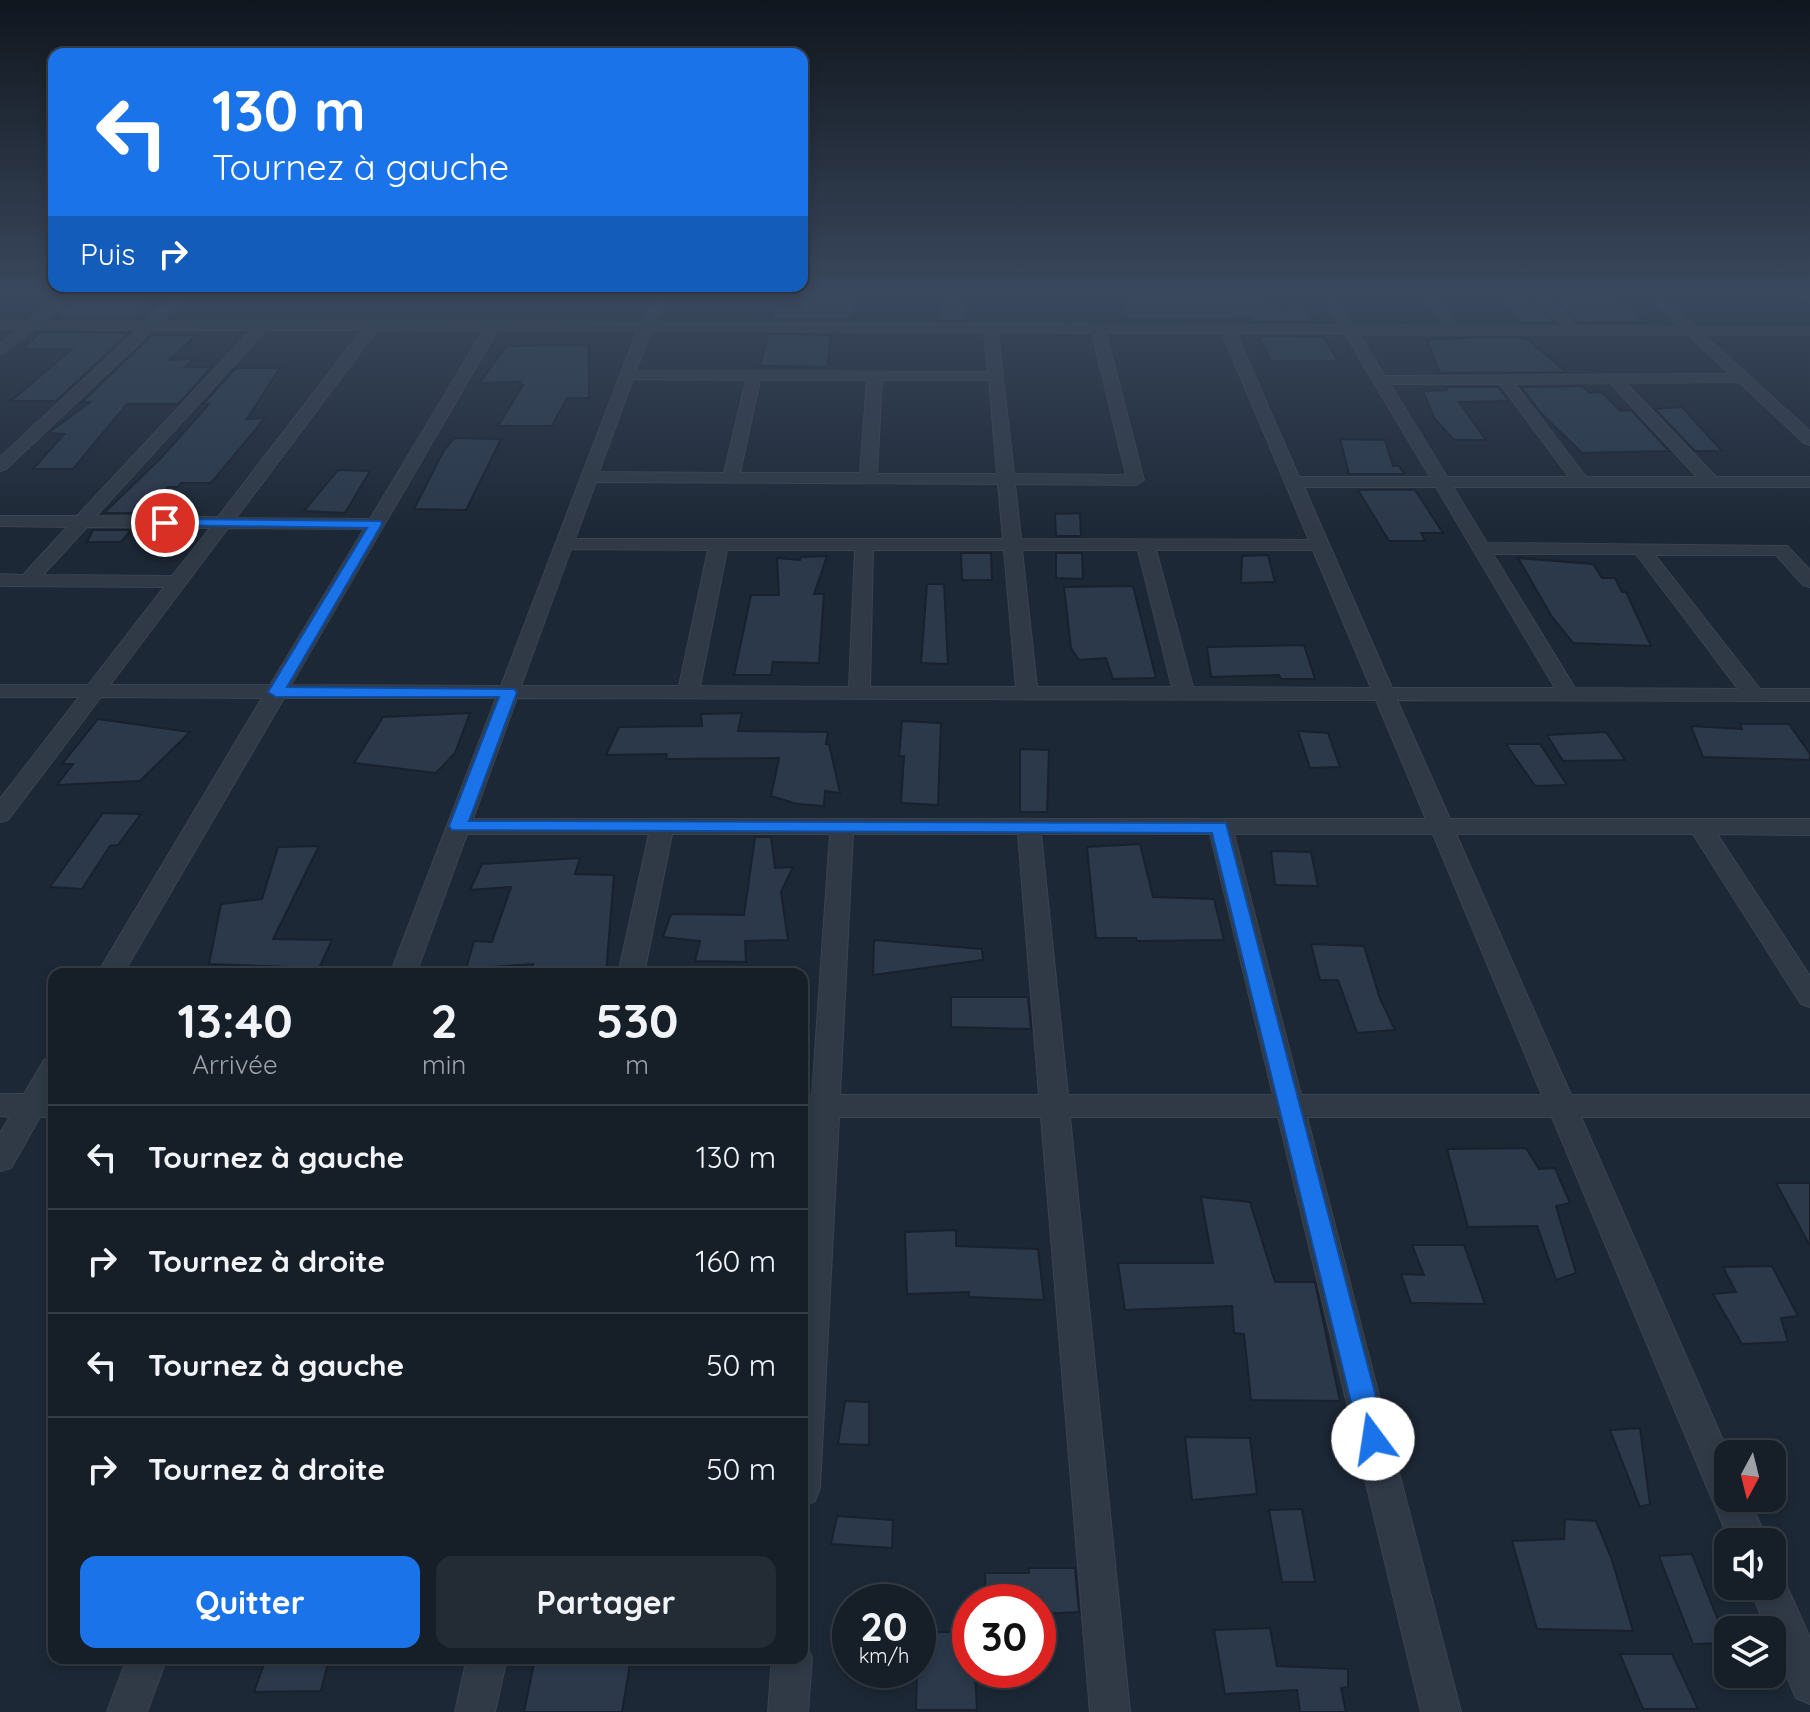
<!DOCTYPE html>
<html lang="fr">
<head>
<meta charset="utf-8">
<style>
	body { margin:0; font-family:Quicksand,sans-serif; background:#232b34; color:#f1f3f6; height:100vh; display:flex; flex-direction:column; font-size:30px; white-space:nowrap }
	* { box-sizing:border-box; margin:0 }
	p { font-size:26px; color:#9ea2a8 }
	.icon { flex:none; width:44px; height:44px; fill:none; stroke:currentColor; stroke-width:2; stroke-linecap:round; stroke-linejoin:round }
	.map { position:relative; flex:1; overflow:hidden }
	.sheet { position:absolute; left:48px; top:968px; width:760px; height:696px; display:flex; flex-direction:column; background:#161e28; border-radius:16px; box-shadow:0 4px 12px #0003,0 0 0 2px #353c45 }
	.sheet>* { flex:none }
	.guide { position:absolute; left:48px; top:48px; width:760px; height:244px; border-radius:16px; box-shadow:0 4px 12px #0003,0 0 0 2px #353c45; background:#1a73e8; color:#fff; overflow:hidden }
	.needle { width:52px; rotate:187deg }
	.tools { position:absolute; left:1714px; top:1440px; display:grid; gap:16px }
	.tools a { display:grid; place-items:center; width:72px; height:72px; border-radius:16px; background:#161e28; box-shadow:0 4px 12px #0003,0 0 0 2px #353c45; font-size:40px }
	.speed { position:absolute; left:832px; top:1584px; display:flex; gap:16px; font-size:40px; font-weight:700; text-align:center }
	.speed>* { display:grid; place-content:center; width:104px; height:104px; border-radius:50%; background:#161e28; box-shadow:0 4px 12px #0003,0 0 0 2px #353c45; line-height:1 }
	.speed small { font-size:20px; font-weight:400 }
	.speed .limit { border:12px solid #d22; background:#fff; color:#111 }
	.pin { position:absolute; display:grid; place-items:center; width:68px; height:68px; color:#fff; margin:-34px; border:4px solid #fff; border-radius:50%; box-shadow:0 2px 8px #0007 }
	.me { position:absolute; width:88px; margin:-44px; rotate:346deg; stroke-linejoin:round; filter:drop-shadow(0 0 6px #0008) }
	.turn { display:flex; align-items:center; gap:28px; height:168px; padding:0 32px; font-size:36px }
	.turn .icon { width:104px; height:104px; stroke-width:2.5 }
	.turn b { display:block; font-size:56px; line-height:68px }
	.then { display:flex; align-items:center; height:76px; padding:0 32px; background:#0003; gap:16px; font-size:30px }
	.eta { display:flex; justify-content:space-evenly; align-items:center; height:136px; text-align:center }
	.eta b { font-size:48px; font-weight:700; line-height:56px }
	.cta { display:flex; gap:16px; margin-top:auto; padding:16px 32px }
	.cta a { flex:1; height:92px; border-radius:16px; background:#1a73e8; color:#fff; font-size:32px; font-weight:700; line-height:92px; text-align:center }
	.cta a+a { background:#232b34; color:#f1f3f6 }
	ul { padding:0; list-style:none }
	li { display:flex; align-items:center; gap:24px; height:104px; padding:0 32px; border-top:2px solid #353c45 }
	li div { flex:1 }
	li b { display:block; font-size:30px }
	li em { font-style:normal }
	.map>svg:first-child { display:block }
</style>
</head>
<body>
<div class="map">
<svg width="1810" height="1712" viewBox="0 0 1810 1712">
	<rect width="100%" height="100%" fill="#1d2836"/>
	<g fill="#2b394b" stroke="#18212d" stroke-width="2">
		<polygon points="80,293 152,293 138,318 55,318"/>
		<polygon points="808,293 859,293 852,319 771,320 775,307 802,308"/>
		<polygon points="941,293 966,293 965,321 939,321"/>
		<polygon points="1116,293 1266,293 1277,308 1305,307 1316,322 1252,322 1250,318 1128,319"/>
		<polygon points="1496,293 1530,293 1555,323 1520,323"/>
		<polygon points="1551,293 1618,296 1645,322 1577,323"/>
		<polygon points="40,332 129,333 56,401 11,401 72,349 23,349"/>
		<polygon points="768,334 831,335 827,367 760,366"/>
		<polygon points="152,335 196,335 170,360 195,359 185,367 212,367 178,404 127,404 73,469 33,469 64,434 48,433 90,402 82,402"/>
		<polygon points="1259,336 1324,337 1338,361 1271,361"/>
		<polygon points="1486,337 1526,338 1566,372 1440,373 1427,340"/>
		<polygon points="583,345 589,347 589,398 567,398 552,426 498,426 523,385 520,385 521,382 480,383 506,346"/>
		<polygon points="236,368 280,368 247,419 265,418 211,483 181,483 178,487 168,487 145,513 104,513 161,458 209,404 203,404"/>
		<polygon points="1582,386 1590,393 1602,392 1620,411 1631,410 1669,451 1582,453 1540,412 1521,387"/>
		<polygon points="1445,387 1498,387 1509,401 1459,402 1486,440 1454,440 1434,418 1423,391 1447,390"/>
		<polygon points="1682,407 1722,451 1695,451 1655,409"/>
		<polygon points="454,438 501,439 466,510 414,509 444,450"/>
		<polygon points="1340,439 1385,440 1393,466 1399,466 1404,474 1349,474"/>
		<polygon points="338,470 370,471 345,513 304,511"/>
		<polygon points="1358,490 1415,490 1443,533 1421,533 1425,541 1389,541"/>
		<polygon points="1080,513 1081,536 1056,536 1055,514"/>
		<polygon points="93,530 131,530 121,542 87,542"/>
		<polygon points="961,553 991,553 992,580 962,580"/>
		<polygon points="1056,553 1082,553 1083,579 1056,578"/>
		<polygon points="1268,555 1275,582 1241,583 1242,556"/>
		<polygon points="827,556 814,594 824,594 819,663 773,662 771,675 734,675 751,595 779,595 777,558 800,560 801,557"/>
		<polygon points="1518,558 1593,564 1602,578 1615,578 1622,592 1626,592 1651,646 1573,643 1552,617"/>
		<polygon points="927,584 944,584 948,664 921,663"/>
		<polygon points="1133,586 1156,678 1113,679 1106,658 1079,660 1071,648 1064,587"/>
		<polygon points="1304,645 1315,679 1281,679 1279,675 1211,677 1207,647"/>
		<polygon points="470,713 455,753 436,773 354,763 383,717"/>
		<polygon points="742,713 738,731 828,732 826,744 829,744 840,793 825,791 824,806 797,804 771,796 779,758 666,759 667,754 606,755 619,727 702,726 701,714"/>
		<polygon points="98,719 190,732 140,781 57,785 73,764 62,764"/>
		<polygon points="902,721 941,723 938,805 901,803 904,756 899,756"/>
		<polygon points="1740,724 1789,724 1810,754 1810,760 1703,757 1691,726 1742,729"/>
		<polygon points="1298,731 1328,733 1340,767 1310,768"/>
		<polygon points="1606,732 1625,760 1563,761 1547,735"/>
		<polygon points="1506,744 1540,744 1567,785 1535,786"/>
		<polygon points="1020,749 1049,750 1047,812 1020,812"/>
		<polygon points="103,813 141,814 118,845 110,846 82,889 50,887"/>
		<polygon points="755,837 771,837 775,868 793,867 781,892 788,940 745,941 746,962 695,961 700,941 663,937 671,914 744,915"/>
		<polygon points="1140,844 1153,897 1214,899 1224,940 1137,941 1136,938 1096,938 1087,847"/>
		<polygon points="319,846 273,939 332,940 319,968 209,964 221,904 262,899 278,847"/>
		<polygon points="1271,851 1311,852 1318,886 1275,885"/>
		<polygon points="580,858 575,874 614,875 606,974 530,974 533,964 466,969 474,941 492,942 511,887 470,890 482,864"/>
		<polygon points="874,940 982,949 983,960 873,975"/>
		<polygon points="1311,944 1364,946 1380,999 1395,1030 1357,1033 1338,980 1320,980"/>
		<polygon points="951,997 1028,997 1031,1029 951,1027"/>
		<polygon points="1526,1148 1539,1169 1555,1168 1570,1203 1556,1206 1576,1273 1556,1280 1537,1226 1468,1227 1447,1149"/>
		<polygon points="1776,1183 1810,1183 1810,1246"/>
		<polygon points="1201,1197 1250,1202 1275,1282 1315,1282 1340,1401 1251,1400 1244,1334 1234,1333 1232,1306 1125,1310 1118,1263 1213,1263"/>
		<polygon points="956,1230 956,1246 1038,1249 1044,1300 969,1297 969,1292 907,1294 905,1232"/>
		<polygon points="1412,1245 1464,1245 1485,1304 1411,1303 1401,1274 1424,1275"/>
		<polygon points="1772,1266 1798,1316 1781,1318 1788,1342 1742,1344 1713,1294 1736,1292 1723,1267"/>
		<polygon points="845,1401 869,1402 869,1445 838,1444"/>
		<polygon points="1640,1428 1650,1504 1640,1507 1610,1430"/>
		<polygon points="1185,1437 1250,1438 1257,1494 1192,1500"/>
		<polygon points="1302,1509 1315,1582 1282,1582 1269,1510"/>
		<polygon points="837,1516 893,1520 892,1548 831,1544"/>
		<polygon points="1565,1519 1596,1521 1612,1560 1633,1631 1537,1629 1512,1541 1564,1539"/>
		<polygon points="1692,1554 1727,1643 1693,1644 1659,1556"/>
		<polygon points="1029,1568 1075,1568 1079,1612 1038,1614 1038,1602 986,1602 985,1573 1029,1573"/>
		<polygon points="1270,1628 1277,1666 1348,1669 1348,1687 1341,1688 1346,1712 1300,1712 1297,1690 1225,1694 1214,1630"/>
		<polygon points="970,1631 970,1670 975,1670 977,1710 916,1710 918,1633"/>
		<polygon points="1620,1654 1672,1654 1698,1709 1643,1709"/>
		<polygon points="266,1658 329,1658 321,1691 254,1692"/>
		<polygon points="535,1658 631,1658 622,1712 524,1712"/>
	</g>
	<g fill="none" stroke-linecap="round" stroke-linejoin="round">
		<g stroke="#3a4350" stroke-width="2">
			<g id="minor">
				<path d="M 62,293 L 77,293 L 45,321 L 146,321 L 177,293 L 190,293 L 162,321 L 641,323 L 660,293 L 672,293 L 655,323 L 1340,325 L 1321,293 L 1334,293 L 1354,325 L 1444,326 L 1422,293 L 1435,293 L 1458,326 L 1561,326 L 1533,293 L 1547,293 L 1576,326 L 1679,326 L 1644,293 L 1658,293 L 1695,326 L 1810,327 L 1810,335 L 1704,335 L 1810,431 L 1810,445 L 1804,443 L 1739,382 L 1626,383 L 1716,477 L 1810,477 L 1810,487 L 1453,487 L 1487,543 L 1787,546 L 1810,570 L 1810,587 L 1803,585 L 1776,555 L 1655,555 L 1760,689 L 1810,689 L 1810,701 L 1397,700 L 1450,819 L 1810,819 L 1810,835 L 1717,834 L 1810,976 L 1810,1007 L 1801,1004 L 1693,834 L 1456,834 L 1571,1095 L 1810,1095 L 1810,1117 L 1581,1117 L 1729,1454 L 1728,1498 L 1749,1498 L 1768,1542 L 1730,1542 L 1552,1117 L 1307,1117 L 1461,1712 L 1421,1712 L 1278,1117 L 1070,1117 L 1130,1712 L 1090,1712 L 1041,1117 L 839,1117 L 820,1488 L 815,1501 L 802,1506 L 802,1230 L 810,1117 L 802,1117 L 802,1095 L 812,1095 L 830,834 L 672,834 L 644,974 L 618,974 L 649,834 L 467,834 L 416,974 L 390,974 L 496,698 L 284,698 L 123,974 L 97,974 L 262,698 L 101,697 L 8,820 L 0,822 L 0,799 L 79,697 L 0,697 L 0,685 L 88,685 L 164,587 L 0,586 L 0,574 L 23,575 L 67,527 L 0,526 L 0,516 L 77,516 L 251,330 L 153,330 L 6,469 L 0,471 L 0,457 L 137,330 L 35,329 L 0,355 L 0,344 L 18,329 L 0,329 L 0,321 L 28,321 ZM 266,330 L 362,330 L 218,517 L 96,516 ZM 377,330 L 483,331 L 370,519 L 236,518 ZM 497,331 L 637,331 L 501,686 L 291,685 ZM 651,331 L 984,332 L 988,372 L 636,371 ZM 998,332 L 1092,333 L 1126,475 L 1014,474 ZM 1106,333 L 1222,333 L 1309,540 L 1021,539 L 1015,484 L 1136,485 L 1144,480 ZM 1236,333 L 1345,334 L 1430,477 L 1299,477 ZM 1359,334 L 1688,335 L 1730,374 L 1385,376 ZM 633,379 L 746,380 L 724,473 L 599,472 ZM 760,380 L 867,380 L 860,473 L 740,473 ZM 882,380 L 989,380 L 997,474 L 877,474 ZM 1610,383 L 1697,477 L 1586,477 L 1515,384 ZM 1390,384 L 1500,384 L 1569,477 L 1447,477 ZM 596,482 L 998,484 L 1003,539 L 575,539 ZM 1304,487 L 1436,487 L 1555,688 L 1392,688 ZM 87,527 L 210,528 L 172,576 L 43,575 ZM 228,528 L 364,529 L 270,685 L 110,685 ZM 571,549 L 708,550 L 679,686 L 521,686 ZM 727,550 L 855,550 L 849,687 L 700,686 ZM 873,550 L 1004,550 L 1016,687 L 870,687 ZM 1022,550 L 1138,550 L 1172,687 L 1037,687 ZM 1156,550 L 1313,550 L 1371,688 L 1193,687 ZM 1493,554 L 1636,554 L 1738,689 L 1575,688 ZM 517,698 L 1376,700 L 1426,819 L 473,819 ZM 853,834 L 1018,834 L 1039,1095 L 840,1095 ZM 1041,834 L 1210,834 L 1273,1095 L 1068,1095 ZM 1234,834 L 1433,834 L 1542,1095 L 1301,1095 Z"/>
				<polygon points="54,1057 54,1117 40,1117 11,1168 0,1171 0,1133 10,1117 0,1116 0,1094 24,1094 44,1060"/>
				<polygon points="1772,1569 1781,1573 1810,1638 1810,1704 1796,1698 1772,1641 1772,1630 1767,1630 1749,1586 1772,1586"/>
				<polygon points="802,1642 806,1644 812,1658 808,1712 768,1712 772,1658 802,1658"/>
				<polygon points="127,1658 167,1658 147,1712 107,1712"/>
				<polygon points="467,1658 507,1658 495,1712 455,1712"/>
			</g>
		</g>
		<g stroke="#3a4350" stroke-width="2">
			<polygon id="secondary" points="1796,293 1810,293 1810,302"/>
		</g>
		<use href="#minor" fill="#303a47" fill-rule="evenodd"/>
		<use href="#secondary" fill="#3e495a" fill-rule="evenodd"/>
	</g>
	<linearGradient id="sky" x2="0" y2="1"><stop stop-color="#10161e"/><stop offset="0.55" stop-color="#3a485d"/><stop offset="1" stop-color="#3a485d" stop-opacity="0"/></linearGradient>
	<rect width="1810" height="532" fill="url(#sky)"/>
	<polygon fill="#1a73e8" stroke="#114b97" stroke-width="2" points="165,519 381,521 382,524 287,687 514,689 517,692 469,821 1226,823 1387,1439 1383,1448 1373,1452 1364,1448 1360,1439 1212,833 452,830 449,826 499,697 276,697 268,692 367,528 160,525 158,523"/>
</svg>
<div class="tools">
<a><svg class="needle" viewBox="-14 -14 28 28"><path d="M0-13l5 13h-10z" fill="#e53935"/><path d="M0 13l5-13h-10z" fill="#9ea2a8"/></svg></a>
<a><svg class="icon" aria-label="sound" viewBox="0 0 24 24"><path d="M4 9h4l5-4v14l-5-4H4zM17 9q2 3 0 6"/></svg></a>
<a><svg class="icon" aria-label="layers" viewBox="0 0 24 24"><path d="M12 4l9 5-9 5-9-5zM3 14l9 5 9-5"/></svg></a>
</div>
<div class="speed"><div>20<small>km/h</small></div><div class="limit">30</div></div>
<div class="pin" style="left:165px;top:523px;background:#d93025"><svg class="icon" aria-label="arrive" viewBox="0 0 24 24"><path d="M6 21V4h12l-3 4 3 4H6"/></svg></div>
<svg class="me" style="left:1373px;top:1439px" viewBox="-20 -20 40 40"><circle r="19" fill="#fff"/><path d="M0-13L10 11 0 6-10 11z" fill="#1a73e8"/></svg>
<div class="guide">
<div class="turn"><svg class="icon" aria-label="left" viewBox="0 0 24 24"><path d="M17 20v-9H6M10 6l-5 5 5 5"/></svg><div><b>130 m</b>Tournez à gauche</div></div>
<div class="then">Puis<svg class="icon" aria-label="right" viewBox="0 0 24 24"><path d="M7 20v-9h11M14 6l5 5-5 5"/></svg></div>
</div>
<section class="sheet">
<div class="eta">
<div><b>13:40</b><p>Arrivée</p></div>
<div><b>2</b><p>min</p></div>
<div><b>530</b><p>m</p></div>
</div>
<ul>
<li><svg class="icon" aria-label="left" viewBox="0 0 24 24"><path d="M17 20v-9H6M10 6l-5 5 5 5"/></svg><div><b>Tournez à gauche</b></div><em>130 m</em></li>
<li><svg class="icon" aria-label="right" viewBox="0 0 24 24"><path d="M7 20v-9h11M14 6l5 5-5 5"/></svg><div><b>Tournez à droite</b></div><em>160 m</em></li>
<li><svg class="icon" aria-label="left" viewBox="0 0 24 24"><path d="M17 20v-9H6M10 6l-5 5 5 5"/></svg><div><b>Tournez à gauche</b></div><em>50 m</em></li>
<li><svg class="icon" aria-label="right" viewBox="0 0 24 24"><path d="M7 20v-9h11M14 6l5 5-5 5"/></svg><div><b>Tournez à droite</b></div><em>50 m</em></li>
</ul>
<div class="cta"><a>Quitter</a><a>Partager</a></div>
</section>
</div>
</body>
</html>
